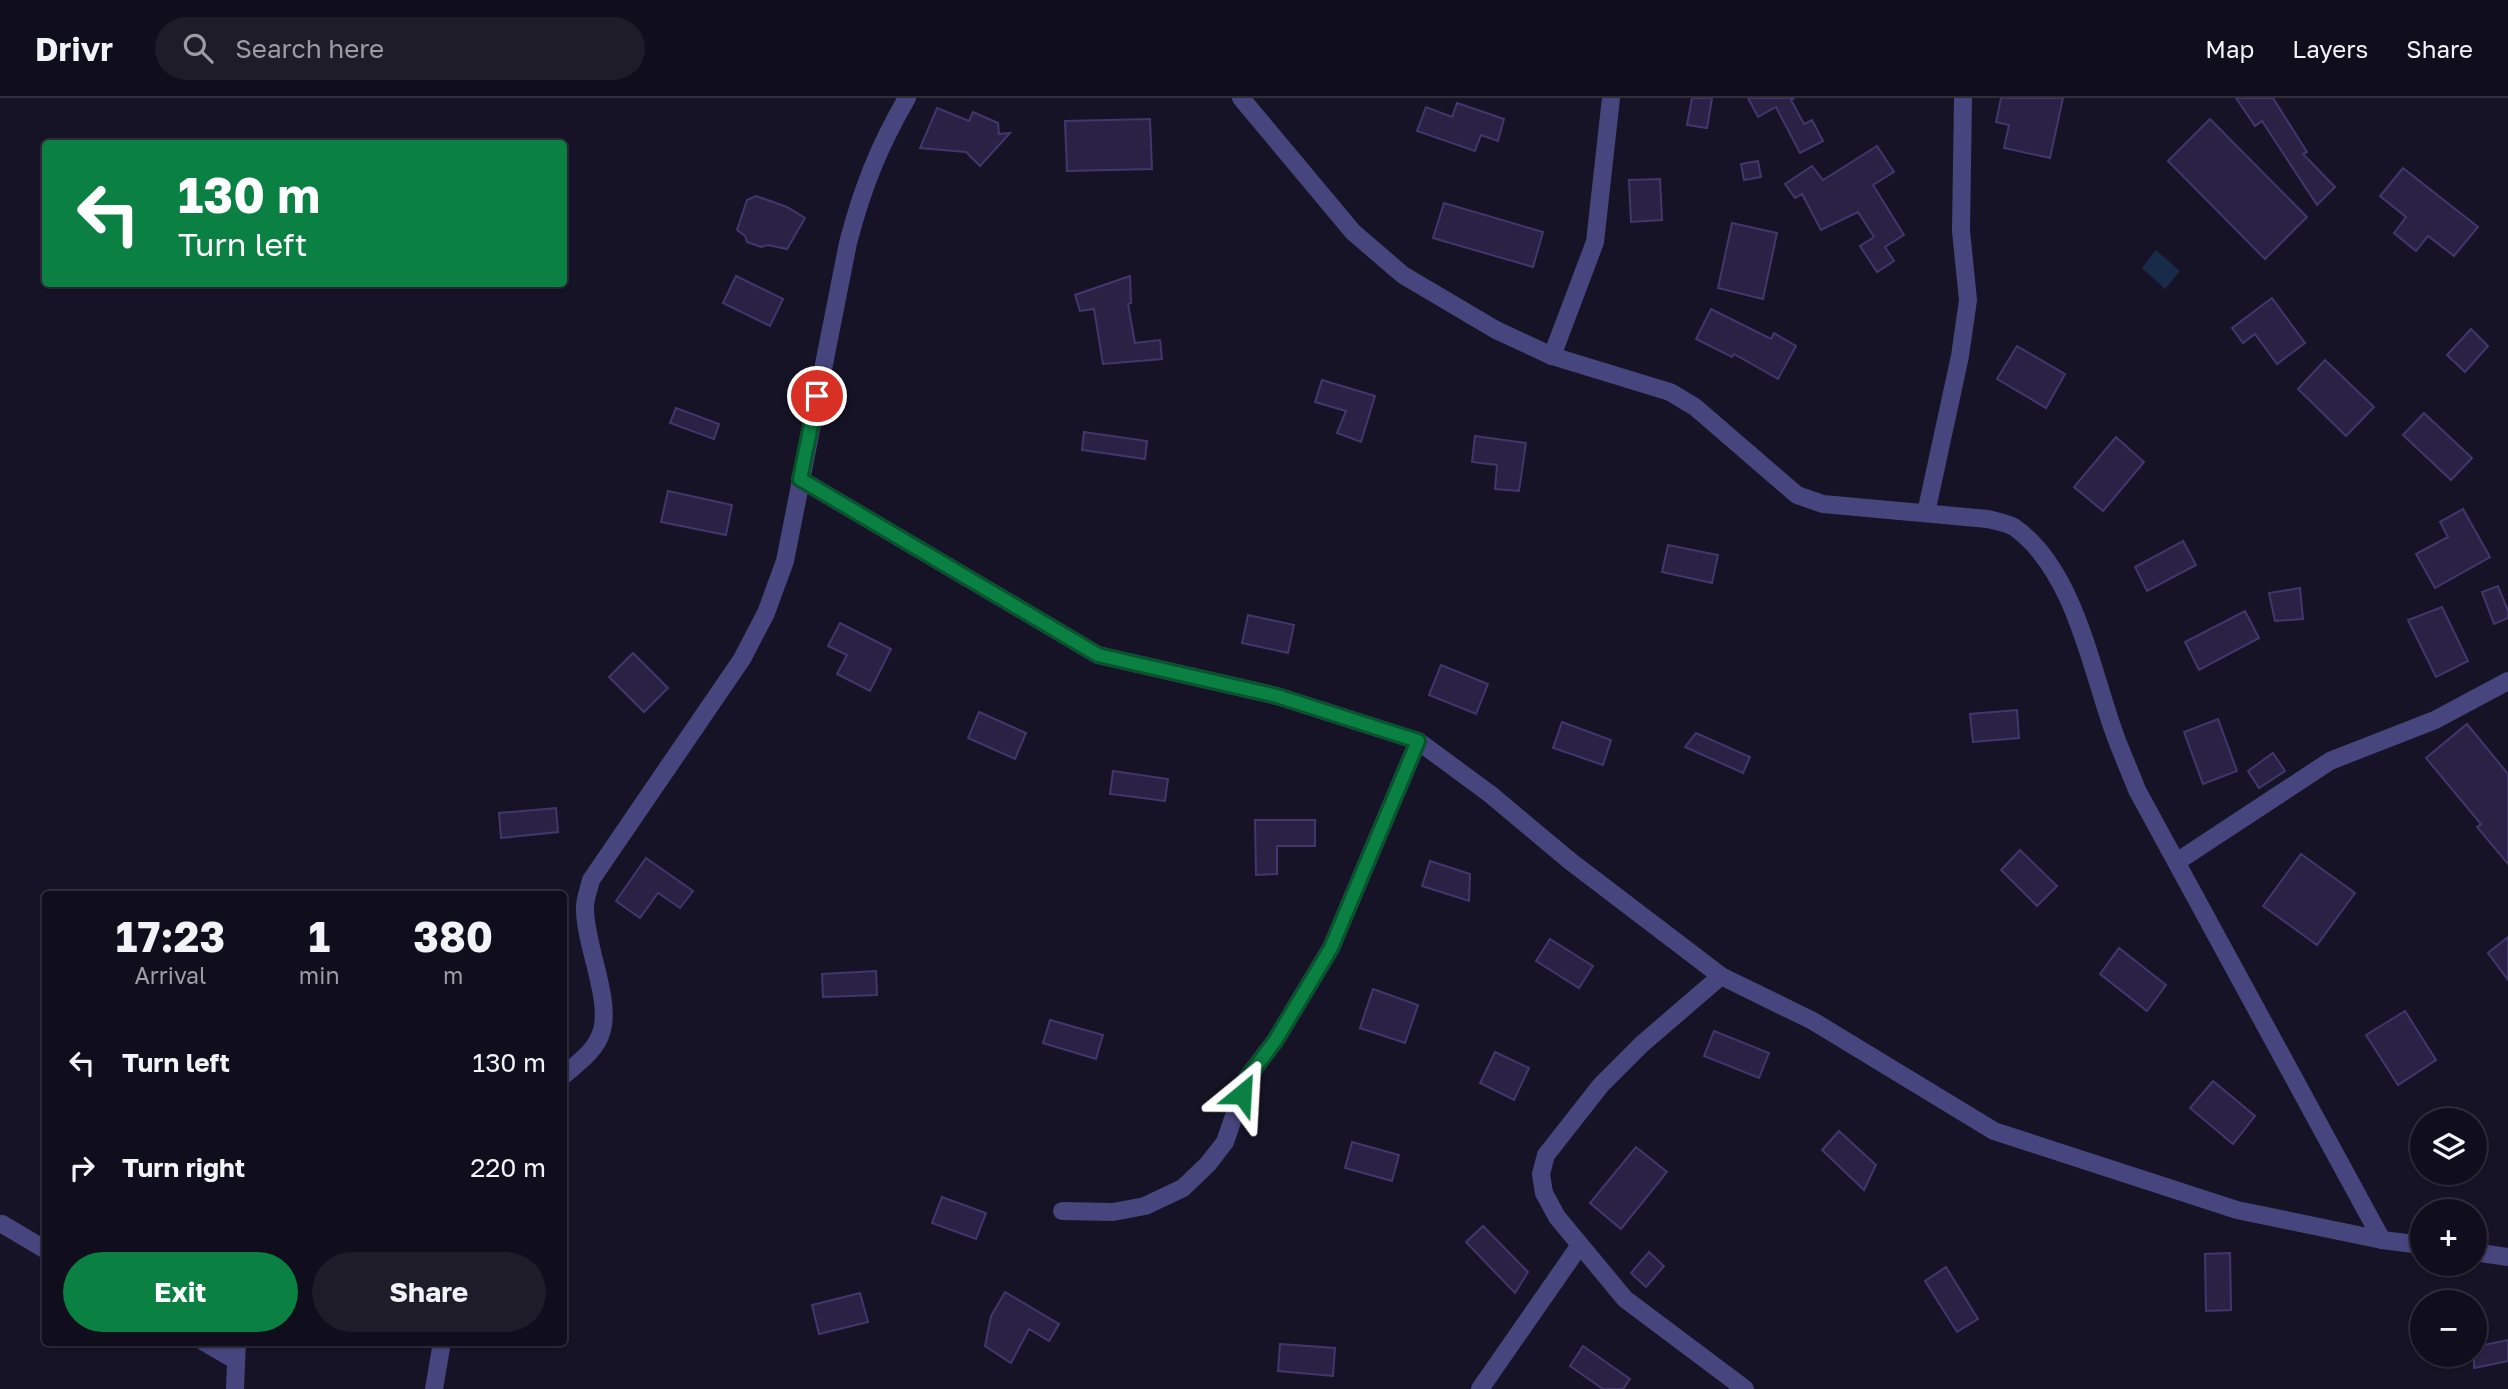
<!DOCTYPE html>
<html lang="en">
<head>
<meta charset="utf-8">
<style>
	body { margin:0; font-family:"Golos Text",sans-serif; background:#1e1c29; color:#f1f3f6; height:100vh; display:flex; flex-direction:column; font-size:26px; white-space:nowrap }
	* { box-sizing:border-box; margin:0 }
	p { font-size:23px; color:#9c9ca3 }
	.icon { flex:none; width:38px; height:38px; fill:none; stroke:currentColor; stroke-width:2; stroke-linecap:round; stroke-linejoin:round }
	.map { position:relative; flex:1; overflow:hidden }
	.side { position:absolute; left:42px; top:793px; width:525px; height:455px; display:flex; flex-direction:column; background:#100e1c; border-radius:7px; box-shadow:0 2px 5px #0004,0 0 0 2px #302e3b }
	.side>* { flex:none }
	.top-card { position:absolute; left:42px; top:42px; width:525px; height:147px; border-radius:7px; box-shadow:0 2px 5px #0004,0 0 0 2px #302e3b; background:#0b8043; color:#fff; overflow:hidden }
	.tools { position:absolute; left:2410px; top:1010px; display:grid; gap:14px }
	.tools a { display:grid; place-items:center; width:77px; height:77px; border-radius:50%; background:#100e1c; box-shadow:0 2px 5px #0004,0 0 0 2px #302e3b; font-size:35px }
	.pin { position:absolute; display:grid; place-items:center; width:60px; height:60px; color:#fff; margin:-30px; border:4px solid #fff; border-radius:50%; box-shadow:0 2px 7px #0007 }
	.me { position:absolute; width:77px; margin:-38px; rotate:27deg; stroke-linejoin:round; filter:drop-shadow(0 0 5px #0008) }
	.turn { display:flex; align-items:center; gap:24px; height:147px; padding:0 21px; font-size:32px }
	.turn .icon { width:91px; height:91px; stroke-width:2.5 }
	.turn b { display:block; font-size:49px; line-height:60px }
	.eta { display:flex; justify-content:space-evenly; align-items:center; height:119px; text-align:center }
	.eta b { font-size:42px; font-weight:700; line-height:49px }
	.button { display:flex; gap:14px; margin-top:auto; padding:14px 21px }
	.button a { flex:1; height:80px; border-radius:42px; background:#0b8043; color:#fff; font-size:28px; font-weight:700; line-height:80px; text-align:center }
	.button a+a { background:#1e1c29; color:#f1f3f6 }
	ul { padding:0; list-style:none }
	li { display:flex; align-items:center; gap:21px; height:105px; padding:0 21px }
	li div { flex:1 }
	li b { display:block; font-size:26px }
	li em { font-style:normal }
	header { display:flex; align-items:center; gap:42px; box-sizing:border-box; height:98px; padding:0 35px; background:#100e1c; border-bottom:2px solid #302e3b }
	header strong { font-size:33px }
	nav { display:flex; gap:38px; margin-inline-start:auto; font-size:24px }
	.search { width:490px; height:63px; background:#1e1c29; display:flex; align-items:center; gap:18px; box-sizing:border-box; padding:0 24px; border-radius:38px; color:#9c9ca3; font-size:26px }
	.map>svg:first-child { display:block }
</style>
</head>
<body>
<header>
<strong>Drivr</strong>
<div class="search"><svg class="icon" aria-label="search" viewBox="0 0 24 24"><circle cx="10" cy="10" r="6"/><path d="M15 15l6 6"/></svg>Search here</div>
<nav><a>Map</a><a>Layers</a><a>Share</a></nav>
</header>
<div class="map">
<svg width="2508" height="1291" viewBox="0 0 2508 1291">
	<rect width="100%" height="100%" fill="#161326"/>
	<polygon fill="#182c4a" points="2156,152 2180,173 2165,191 2142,170"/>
	<g fill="#292244" stroke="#41376d" stroke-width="2">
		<polygon points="1692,0 1712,0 1707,30 1687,27"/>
		<polygon points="1748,0 1794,0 1791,2 1804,26 1812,22 1823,43 1800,55 1776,9 1758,19"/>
		<polygon points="2001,0 2063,0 2050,60 2004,50 2009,27 1996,24"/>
		<polygon points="2236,0 2273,0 2307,54 2303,56 2335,89 2317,107 2262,23 2255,28"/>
		<polygon points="1457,5 1504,21 1498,43 1481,37 1475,53 1417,33 1426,9 1452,19"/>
		<polygon points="937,10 969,23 973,14 998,25 999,36 1010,35 980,68 966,54 920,50"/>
		<polygon points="1150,21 1152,71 1067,73 1065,23"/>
		<polygon points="2210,21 2307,119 2265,161 2168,63"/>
		<polygon points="1877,48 1894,74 1873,87 1904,137 1885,149 1894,163 1877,174 1860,148 1874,139 1858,114 1821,132 1802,96 1795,100 1785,86 1812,68 1823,82"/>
		<polygon points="1758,63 1761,79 1744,82 1741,66"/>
		<polygon points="2403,70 2478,129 2454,158 2428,138 2416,153 2394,135 2406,119 2380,98"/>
		<polygon points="1660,81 1662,122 1631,124 1629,82"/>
		<polygon points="756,98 787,109 805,120 787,151 768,147 761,149 747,144 745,138 737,132 747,102"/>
		<polygon points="1444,105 1543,134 1533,169 1433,140"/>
		<polygon points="1732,125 1777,135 1763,201 1718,190"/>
		<polygon points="736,178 783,201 770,228 723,205"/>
		<polygon points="1130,178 1131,205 1128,206 1135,245 1160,242 1162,261 1103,266 1094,211 1080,213 1075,197"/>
		<polygon points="2272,200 2305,245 2277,266 2255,236 2243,245 2232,230"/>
		<polygon points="1711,211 1771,241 1774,235 1796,248 1778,281 1734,256 1732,259 1696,241"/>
		<polygon points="2471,231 2488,248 2465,274 2447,257"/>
		<polygon points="2017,248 2065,276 2046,310 1997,281"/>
		<polygon points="2325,262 2374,309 2346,338 2298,291"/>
		<polygon points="1322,282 1375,298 1361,344 1337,335 1346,313 1315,304"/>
		<polygon points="676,310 719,326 714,341 670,325"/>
		<polygon points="2424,315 2472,360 2451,382 2403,337"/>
		<polygon points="1084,334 1147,343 1145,361 1082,352"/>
		<polygon points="1475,338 1526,345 1519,393 1495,391 1497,367 1472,364"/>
		<polygon points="2116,339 2144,364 2103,413 2074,389"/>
		<polygon points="668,393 732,407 726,437 661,424"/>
		<polygon points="2463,411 2490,459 2435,490 2416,456 2448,439 2440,424"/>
		<polygon points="2183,443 2196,467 2147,493 2135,469"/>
		<polygon points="1668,447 1718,457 1712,485 1662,474"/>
		<polygon points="2498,488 2508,513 2508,520 2494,526 2482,494"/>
		<polygon points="2300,490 2303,521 2275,523 2269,495"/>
		<polygon points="2442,509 2468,563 2436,579 2408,522"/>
		<polygon points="2245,513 2259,540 2199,572 2185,544"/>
		<polygon points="1248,517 1294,527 1288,555 1242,545"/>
		<polygon points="840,525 891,551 870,593 837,576 847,557 828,548"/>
		<polygon points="633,555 668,590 644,614 609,579"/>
		<polygon points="1441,567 1488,586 1476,616 1429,597"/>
		<polygon points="2017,612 2019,640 1973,644 1970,616"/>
		<polygon points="979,614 1026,635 1015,661 968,640"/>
		<polygon points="2218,621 2237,673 2203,686 2184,634"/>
		<polygon points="1562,624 1611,642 1603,667 1553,650"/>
		<polygon points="2467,626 2508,676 2508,766 2477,729 2481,726 2426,660"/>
		<polygon points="1696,635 1750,659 1743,675 1685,649"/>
		<polygon points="2273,655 2285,673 2259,690 2248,673"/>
		<polygon points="1113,673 1168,681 1165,703 1110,696"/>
		<polygon points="556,710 558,734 501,740 499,715"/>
		<polygon points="1255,722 1315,722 1315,748 1277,748 1277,776 1256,777"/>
		<polygon points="2020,752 2057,788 2037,808 2001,772"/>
		<polygon points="2301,756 2355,795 2317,847 2263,808"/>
		<polygon points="646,760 693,793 680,810 658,795 640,820 616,803"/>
		<polygon points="1430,763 1470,776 1469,803 1422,788"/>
		<polygon points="2508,839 2508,882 2488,855"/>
		<polygon points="1550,841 1593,868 1579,890 1536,863"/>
		<polygon points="2119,850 2166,887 2147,913 2100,876"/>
		<polygon points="876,873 877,897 823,899 822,876"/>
		<polygon points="1373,891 1418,907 1405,945 1360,930"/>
		<polygon points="2405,913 2436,962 2398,987 2366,937"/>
		<polygon points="1050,922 1103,937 1096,961 1043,945"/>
		<polygon points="1714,933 1769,955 1759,980 1704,958"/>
		<polygon points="1495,954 1529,970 1514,1002 1480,985"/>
		<polygon points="2213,983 2255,1018 2233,1046 2190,1010"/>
		<polygon points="1839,1033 1876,1067 1864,1092 1822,1052"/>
		<polygon points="1352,1044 1399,1057 1392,1083 1345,1070"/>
		<polygon points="1636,1049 1667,1074 1621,1131 1590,1105"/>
		<polygon points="942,1099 986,1115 976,1141 932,1125"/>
		<polygon points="1483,1128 1528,1174 1515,1195 1466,1144"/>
		<polygon points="1649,1154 1664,1168 1646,1189 1631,1175"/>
		<polygon points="2230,1155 2231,1212 2206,1213 2205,1156"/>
		<polygon points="1946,1169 1978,1221 1957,1234 1925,1183"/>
		<polygon points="1005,1194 1059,1226 1049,1243 1029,1231 1011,1265 985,1248 991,1218"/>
		<polygon points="860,1195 868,1224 819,1236 812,1207"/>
		<polygon points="2508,1242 2508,1263 2474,1270 2474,1249"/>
		<polygon points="1280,1246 1335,1250 1333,1278 1278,1273"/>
		<polygon points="1583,1248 1630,1281 1623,1291 1603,1291 1570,1268"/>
	</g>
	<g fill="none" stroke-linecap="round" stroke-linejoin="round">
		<g stroke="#47457e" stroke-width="18">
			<path d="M 1241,0 L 1353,134 L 1403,177 L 1496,232 L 1552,258 L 1670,294 L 1695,309 L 1797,397 L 1823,406 L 1988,421 C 1996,423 2007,425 2014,429 C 2075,472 2091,572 2115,637 C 2122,656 2130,674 2137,692 L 2382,1142"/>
			<polyline points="1552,258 1595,144 1611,0"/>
			<polyline points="800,381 1098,557 1277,598 1418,643 1490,696 1570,763 1721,878 1813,923 1994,1033 2237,1112 2382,1142 2422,1147"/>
			<polyline points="1926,415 1960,258 1968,202 1961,133 1963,0"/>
			<polyline points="2178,763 2330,663 2435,622 2508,583"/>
			<polyline points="1721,878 1642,946 1601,987 1546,1057 1541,1076 1544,1095 1557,1119 1625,1201 1745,1291"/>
			<path d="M 564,977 C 578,965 597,952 602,932 C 611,900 584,844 585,809 C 585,800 589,791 591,782 L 742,561 L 766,515 L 785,463 L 848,145 C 862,91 879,48 907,0"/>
			<polyline points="1062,1113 1113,1114 1145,1108 1183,1090 1208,1066 1225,1044 1247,980 1275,943 1331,850 1418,643"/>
			<polyline points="2,1126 46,1152"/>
			<polyline points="2474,1154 2508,1159"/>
			<polyline points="204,1244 235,1262"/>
			<polyline points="235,1291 237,1244"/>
			<polyline points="434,1291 442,1244"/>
			<polyline points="1480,1291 1580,1147"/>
		</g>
	</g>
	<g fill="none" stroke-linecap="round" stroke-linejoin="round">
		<g stroke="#07532c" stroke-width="18">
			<polyline id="route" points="817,298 800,381 1098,557 1277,598 1418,643 1331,850 1275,943 1247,980 1242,996"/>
		</g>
		<use href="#route" stroke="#0b8043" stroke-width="12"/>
	</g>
</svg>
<div class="tools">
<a><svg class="icon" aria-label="layers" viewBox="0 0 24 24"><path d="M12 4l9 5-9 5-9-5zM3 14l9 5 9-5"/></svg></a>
<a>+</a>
<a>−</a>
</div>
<div class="pin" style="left:817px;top:298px;background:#d93025"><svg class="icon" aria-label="arrive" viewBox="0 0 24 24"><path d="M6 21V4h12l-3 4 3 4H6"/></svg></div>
<svg class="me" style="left:1242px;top:996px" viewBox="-20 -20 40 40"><path d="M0-17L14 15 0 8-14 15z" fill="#0b8043" stroke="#fff" stroke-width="4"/></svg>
<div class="top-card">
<div class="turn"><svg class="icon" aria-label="left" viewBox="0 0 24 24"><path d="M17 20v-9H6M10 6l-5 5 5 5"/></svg><div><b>130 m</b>Turn left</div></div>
</div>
<section class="side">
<div class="eta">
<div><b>17:23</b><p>Arrival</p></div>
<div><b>1</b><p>min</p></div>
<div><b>380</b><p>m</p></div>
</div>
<ul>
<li><svg class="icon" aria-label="left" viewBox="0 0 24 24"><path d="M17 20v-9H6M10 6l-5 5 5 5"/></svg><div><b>Turn left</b></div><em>130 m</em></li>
<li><svg class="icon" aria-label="right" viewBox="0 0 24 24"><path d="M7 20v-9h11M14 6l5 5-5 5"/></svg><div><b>Turn right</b></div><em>220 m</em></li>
</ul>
<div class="button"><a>Exit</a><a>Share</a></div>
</section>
</div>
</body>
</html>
